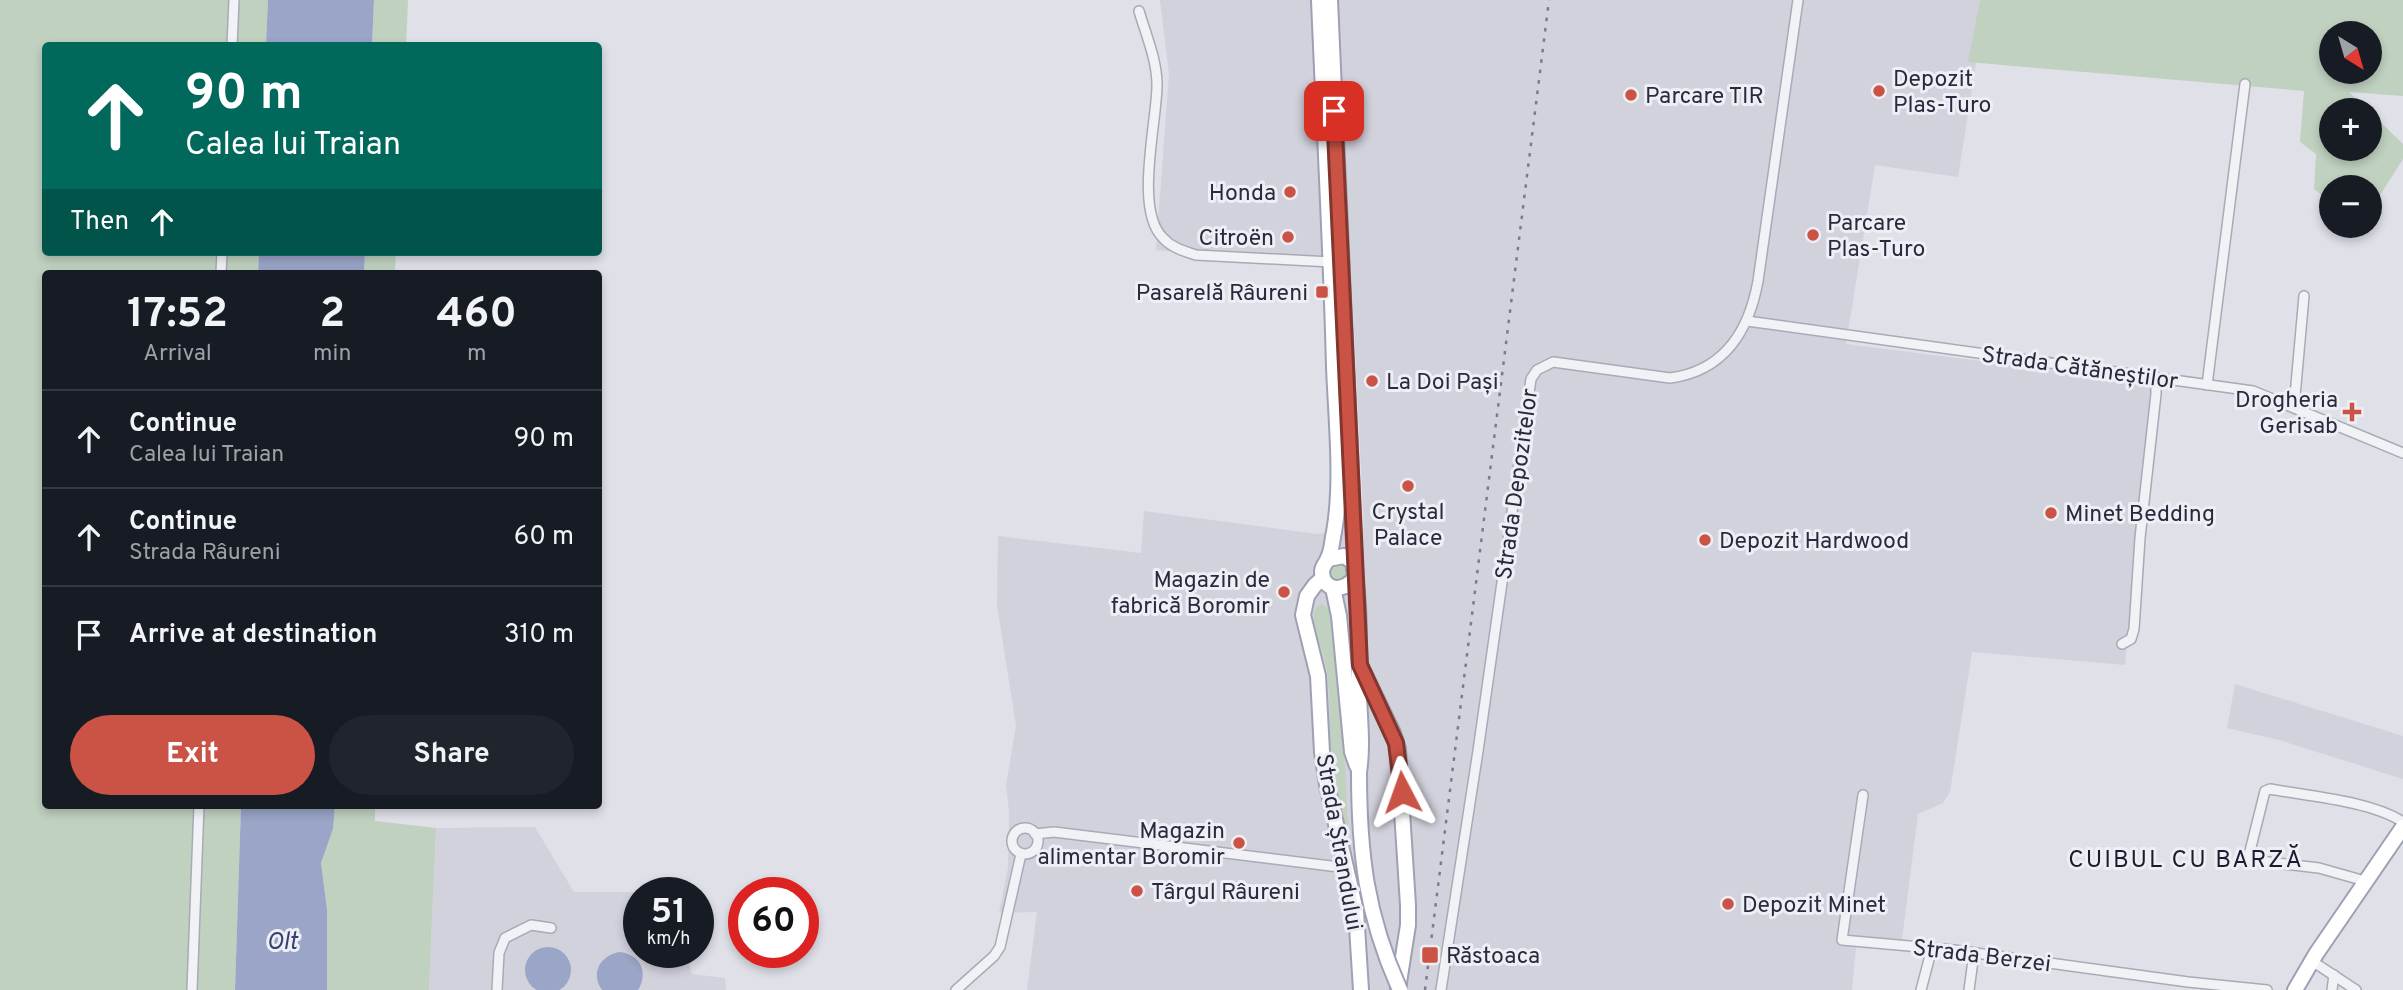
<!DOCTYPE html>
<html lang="en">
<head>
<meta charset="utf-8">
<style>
	body { margin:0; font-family:Overpass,sans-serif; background:#20242c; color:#f1f3f6; height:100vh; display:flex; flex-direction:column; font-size:26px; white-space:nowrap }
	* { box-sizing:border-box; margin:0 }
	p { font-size:23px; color:#9ea1a6 }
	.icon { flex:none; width:38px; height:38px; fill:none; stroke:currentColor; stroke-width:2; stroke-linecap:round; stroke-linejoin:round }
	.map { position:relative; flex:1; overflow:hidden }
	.sheet { position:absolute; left:42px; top:270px; width:560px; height:539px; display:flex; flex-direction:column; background:#171b24; border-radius:7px; box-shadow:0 4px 10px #0003 }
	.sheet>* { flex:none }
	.banner { position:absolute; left:42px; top:42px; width:560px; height:214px; border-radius:7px; box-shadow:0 4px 10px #0003; background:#00695c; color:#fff; overflow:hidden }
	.needle { width:46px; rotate:143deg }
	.tools { position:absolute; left:2319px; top:21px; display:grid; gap:14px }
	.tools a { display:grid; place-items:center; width:63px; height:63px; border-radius:50%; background:#171b24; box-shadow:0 4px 10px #0003; font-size:35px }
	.speed { position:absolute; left:623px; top:877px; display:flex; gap:14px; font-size:35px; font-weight:700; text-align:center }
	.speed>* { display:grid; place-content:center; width:91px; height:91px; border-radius:50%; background:#171b24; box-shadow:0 4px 10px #0003; line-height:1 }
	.speed small { font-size:18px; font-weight:400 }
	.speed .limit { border:10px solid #d22; background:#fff; color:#111 }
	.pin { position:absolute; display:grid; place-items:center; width:60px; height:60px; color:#fff; margin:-30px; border-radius:14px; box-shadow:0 4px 10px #0006 }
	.me { position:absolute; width:77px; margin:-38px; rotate:356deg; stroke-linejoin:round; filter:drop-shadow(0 0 5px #0008) }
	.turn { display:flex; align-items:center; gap:24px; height:147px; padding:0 28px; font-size:32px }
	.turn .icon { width:91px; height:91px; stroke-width:2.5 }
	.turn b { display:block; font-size:49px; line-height:60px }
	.then { display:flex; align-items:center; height:66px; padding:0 28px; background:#0003; gap:14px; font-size:26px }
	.eta { display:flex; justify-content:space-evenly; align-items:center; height:119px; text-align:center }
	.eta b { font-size:42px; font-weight:700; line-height:49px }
	.button { display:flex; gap:14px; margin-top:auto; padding:14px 28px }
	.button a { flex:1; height:80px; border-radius:42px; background:#ca5346; color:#fff; font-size:28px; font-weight:700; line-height:80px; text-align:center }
	.button a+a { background:#20242c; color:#f1f3f6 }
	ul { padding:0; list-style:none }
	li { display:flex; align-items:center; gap:21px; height:98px; padding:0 28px; border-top:2px solid #363941 }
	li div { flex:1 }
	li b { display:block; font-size:26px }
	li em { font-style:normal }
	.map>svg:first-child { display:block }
</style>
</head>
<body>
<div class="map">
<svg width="2403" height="990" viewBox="0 0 2403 990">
	<rect width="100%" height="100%" fill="#dfe0e8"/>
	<g fill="#d1d2dc">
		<polygon points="1160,0 1986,0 1958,177 1875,165 1846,344 2154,383 2125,665 1972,652 1950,792 1943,803 1918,814 1902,939 1857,937 1852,990 1027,990 1037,912 999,913 1008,868 1009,812 1006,785 1016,726 997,605 998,536 1141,553 1144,511 1318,534 1364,529 1351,268 1156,250 1169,74"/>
		<polygon points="2235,684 2403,736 2403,779 2279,740 2227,728"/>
		<polygon points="535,827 574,892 669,892 639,892 639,952 686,952 692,974 725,978 726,990 429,990 436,828"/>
	</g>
	<g fill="#c0d1c0" fill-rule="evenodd">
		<polygon points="0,0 268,0 266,45 46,46 46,252 259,252 258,273 46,273 46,805 241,805 235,990 0,990"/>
		<polygon points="374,0 408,0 406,45 372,46"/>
		<path d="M 1980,0 L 2403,0 L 2403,96 L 2349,92 L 2367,110 L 2331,110 L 2331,149 L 2370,149 L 2370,112 L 2403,144 L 2403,159 L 2370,211 L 2370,187 L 2331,187 L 2331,202 L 2314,189 L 2316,154 L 2300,142 L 2304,91 L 1968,62 ZM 2331,33 L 2370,33 L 2370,72 L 2331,72 Z"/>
		<polygon points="365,252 396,252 395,273 364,273"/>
		<circle cx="1339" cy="572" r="9"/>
		<path d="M 1321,604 L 1328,608 L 1334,633 L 1341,699 L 1348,824 L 1346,826 C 1322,779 1335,717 1326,666 C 1323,648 1310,628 1315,609 Z"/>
		<polygon points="335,805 375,805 375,821 436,828 429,990 327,990 327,909 321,863 333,829"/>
	</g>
	<g fill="#9aa5c7">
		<polygon points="268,0 374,0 372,45 266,45"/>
		<polygon points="259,252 365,252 364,273 258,273"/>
		<polygon points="241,805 335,805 333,829 321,863 327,909 327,990 235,990"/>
		<circle cx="548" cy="970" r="23"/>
		<path d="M 619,952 C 640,954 649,972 638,990 L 602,990 C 590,973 600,956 619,952 Z"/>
	</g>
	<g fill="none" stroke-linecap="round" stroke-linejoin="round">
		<g stroke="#a8aab5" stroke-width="12">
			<g id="street">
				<path d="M 1139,11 C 1146,35 1157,60 1157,85 C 1157,122 1134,210 1163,238 C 1172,248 1184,251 1196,255 L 1331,262"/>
				<polyline points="232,46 234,0"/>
				<polyline points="221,273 222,252"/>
				<polyline points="1747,321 2253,391 2403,453"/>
				<polyline points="2207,385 2245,84"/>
				<polyline points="2294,407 2304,296"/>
				<polyline points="2122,644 2131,639 2134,629 2140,538 2156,394 2156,377"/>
				<polyline points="1863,795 1842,940 1954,950 2188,982 2267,990"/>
				<circle cx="1025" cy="841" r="13"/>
				<polyline points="1035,834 1054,832 1347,868"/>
				<path d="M 2365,881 L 2319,868 L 2251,860 L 2249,855 L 2265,791 L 2270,789 C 2308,796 2371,801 2403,822"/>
				<polyline points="2312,961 2356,990"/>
				<polyline points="192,990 199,805"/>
				<polyline points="497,990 499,953 505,938 531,925 551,928"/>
				<polyline points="956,990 994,956 1000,947 1021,854"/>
				<path d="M 1441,990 L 1478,751 L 1531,379 L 1537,370 L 1553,362 L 1670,378 C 1724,371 1749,331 1758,281 L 1798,0"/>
				<polyline points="1921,990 1932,948"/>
				<polyline points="1969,990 1974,953"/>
				<polyline points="2332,990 2334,975"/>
			</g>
		</g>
		<g stroke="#9ea1b3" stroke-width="18">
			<g id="primary">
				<path d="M 1319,0 C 1324,122 1331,245 1334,367 C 1336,419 1343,482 1334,532 C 1332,540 1332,551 1328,558 C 1326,564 1322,566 1322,572 C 1323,593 1348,592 1355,576 L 1353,562 L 1344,556 L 1328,559"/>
				<polyline points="1330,0 1355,567"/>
				<path d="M 1355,576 C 1361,616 1358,656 1359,696 C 1360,722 1363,746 1359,772"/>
				<polyline points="1323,578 1315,585 1307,596 1303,615 1318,676 1322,752 1327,785 1356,911 1361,990"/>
				<polyline points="1333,588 1339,616 1352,752 1357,766"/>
				<polyline points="1360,665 1393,733 1398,749 1408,905 1408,925 1398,989"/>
				<polyline points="2295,990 2316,954 2403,827"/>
			</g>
		</g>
		<use href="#street" stroke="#f1f2f6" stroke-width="9"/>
		<use href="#primary" stroke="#fff" stroke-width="14"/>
		<polyline stroke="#787c91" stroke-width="2.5" stroke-dasharray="3.5 7" stroke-linecap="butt" points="1425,990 1549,0"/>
		<g stroke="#9ea1b3" stroke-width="18" stroke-linecap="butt">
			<path id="primary-bridge" d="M 1359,772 C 1359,853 1366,915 1400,990"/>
		</g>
		<use href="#primary-bridge" stroke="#fff" stroke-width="14"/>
	</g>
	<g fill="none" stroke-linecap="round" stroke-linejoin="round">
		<g stroke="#83362e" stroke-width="18">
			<polyline id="route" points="1334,111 1360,665 1396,743 1402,792"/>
		</g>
		<use href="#route" stroke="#ca5346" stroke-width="12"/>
	</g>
	<g fill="#ca5346" stroke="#eeeff5" stroke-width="2.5">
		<circle cx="1879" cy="91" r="7"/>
		<circle cx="1631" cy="95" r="7"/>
		<circle cx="1290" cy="192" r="7"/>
		<circle cx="1813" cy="235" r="7"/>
		<circle cx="1288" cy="237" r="7"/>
		<rect x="1315" y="285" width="14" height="14" rx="3.5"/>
		<circle cx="1372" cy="381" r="7"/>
		<path d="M2348.5 401.5h7v7h7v7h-7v7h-7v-7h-7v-7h7z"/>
		<circle cx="1408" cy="486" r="7"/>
		<circle cx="2051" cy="513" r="7"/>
		<circle cx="1705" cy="540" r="7"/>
		<circle cx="1284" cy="592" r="7"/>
		<circle cx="1239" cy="843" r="7"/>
		<circle cx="1137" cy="891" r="7"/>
		<circle cx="1728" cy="904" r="7"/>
		<rect x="1421" y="946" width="18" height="18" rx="3.5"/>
	</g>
	<g text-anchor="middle" stroke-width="6" stroke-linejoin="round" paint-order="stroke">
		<g font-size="23" fill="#282b3e" stroke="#eeeff5" text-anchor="start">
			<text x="1893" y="86">Depozit<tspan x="1893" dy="26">Plas-Turo</tspan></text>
			<text x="1645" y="103">Parcare TIR</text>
			<text x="1276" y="200" text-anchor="end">Honda</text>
			<text x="1827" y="230">Parcare<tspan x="1827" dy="26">Plas-Turo</tspan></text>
			<text x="1274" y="245" text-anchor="end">Citroën</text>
			<text x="1308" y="300" text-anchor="end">Pasarelă Râureni</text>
			<text x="1386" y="389">La Doi Pași</text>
			<text x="2338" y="407" text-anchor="end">Drogheria<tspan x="2338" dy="26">Gerisab</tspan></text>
			<text x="1408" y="519" text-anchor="middle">Crystal<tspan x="1408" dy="26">Palace</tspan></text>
			<text x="2065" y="521">Minet Bedding</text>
			<text x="1719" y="548">Depozit Hardwood</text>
			<text x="1270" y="587" text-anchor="end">Magazin de<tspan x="1270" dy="26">fabrică Boromir</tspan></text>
			<text x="1225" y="838" text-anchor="end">Magazin<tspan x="1225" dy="26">alimentar Boromir</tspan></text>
			<text x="1151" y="899">Târgul Râureni</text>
			<text x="1742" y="912">Depozit Minet</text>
			<text x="1446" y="963">Răstoaca</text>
		</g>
		<g font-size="23" fill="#282b3e" stroke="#eeeff5">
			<text transform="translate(2080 367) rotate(8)" y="8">Strada Cătăneștilor</text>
			<text transform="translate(1516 484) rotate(-82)" y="8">Strada Depozitelor</text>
			<text transform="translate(1340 842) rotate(80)" y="8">Strada Ștrandului</text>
			<text transform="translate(1982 955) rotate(7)" y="8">Strada Berzei</text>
		</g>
		<g font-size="24" letter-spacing="2" fill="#1a1c2f" stroke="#eeeff5">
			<text x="2186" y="867">CUIBUL CU BARZĂ</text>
		</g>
		<g font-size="24" font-style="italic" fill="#334071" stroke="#eeeff5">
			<text x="282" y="949">Olt</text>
		</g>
	</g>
</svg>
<div class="tools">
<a><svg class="needle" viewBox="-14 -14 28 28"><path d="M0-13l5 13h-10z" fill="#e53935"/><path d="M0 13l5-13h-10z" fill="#9ea1a6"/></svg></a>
<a>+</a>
<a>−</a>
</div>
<div class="speed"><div>51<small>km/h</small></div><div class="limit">60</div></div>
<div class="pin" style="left:1334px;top:111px;background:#d93025"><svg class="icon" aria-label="arrive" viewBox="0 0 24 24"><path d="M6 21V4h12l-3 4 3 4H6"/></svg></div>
<svg class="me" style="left:1402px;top:792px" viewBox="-20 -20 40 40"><path d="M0-17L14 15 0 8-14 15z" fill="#ca5346" stroke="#fff" stroke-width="4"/></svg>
<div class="banner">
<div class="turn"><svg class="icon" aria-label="ahead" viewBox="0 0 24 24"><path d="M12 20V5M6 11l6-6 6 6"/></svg><div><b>90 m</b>Calea lui Traian</div></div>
<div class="then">Then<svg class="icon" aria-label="ahead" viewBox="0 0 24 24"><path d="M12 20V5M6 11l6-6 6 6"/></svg></div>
</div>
<section class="sheet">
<div class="eta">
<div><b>17:52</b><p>Arrival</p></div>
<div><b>2</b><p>min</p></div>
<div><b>460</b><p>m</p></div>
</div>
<ul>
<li><svg class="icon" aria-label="ahead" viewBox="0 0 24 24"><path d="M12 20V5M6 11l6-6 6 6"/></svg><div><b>Continue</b><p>Calea lui Traian</p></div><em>90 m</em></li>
<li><svg class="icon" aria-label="ahead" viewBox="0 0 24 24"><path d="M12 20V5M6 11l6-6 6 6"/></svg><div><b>Continue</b><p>Strada Râureni</p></div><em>60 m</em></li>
<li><svg class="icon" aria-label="arrive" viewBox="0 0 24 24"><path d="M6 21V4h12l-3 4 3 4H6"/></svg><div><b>Arrive at destination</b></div><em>310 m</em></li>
</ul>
<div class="button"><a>Exit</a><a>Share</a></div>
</section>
</div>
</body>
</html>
